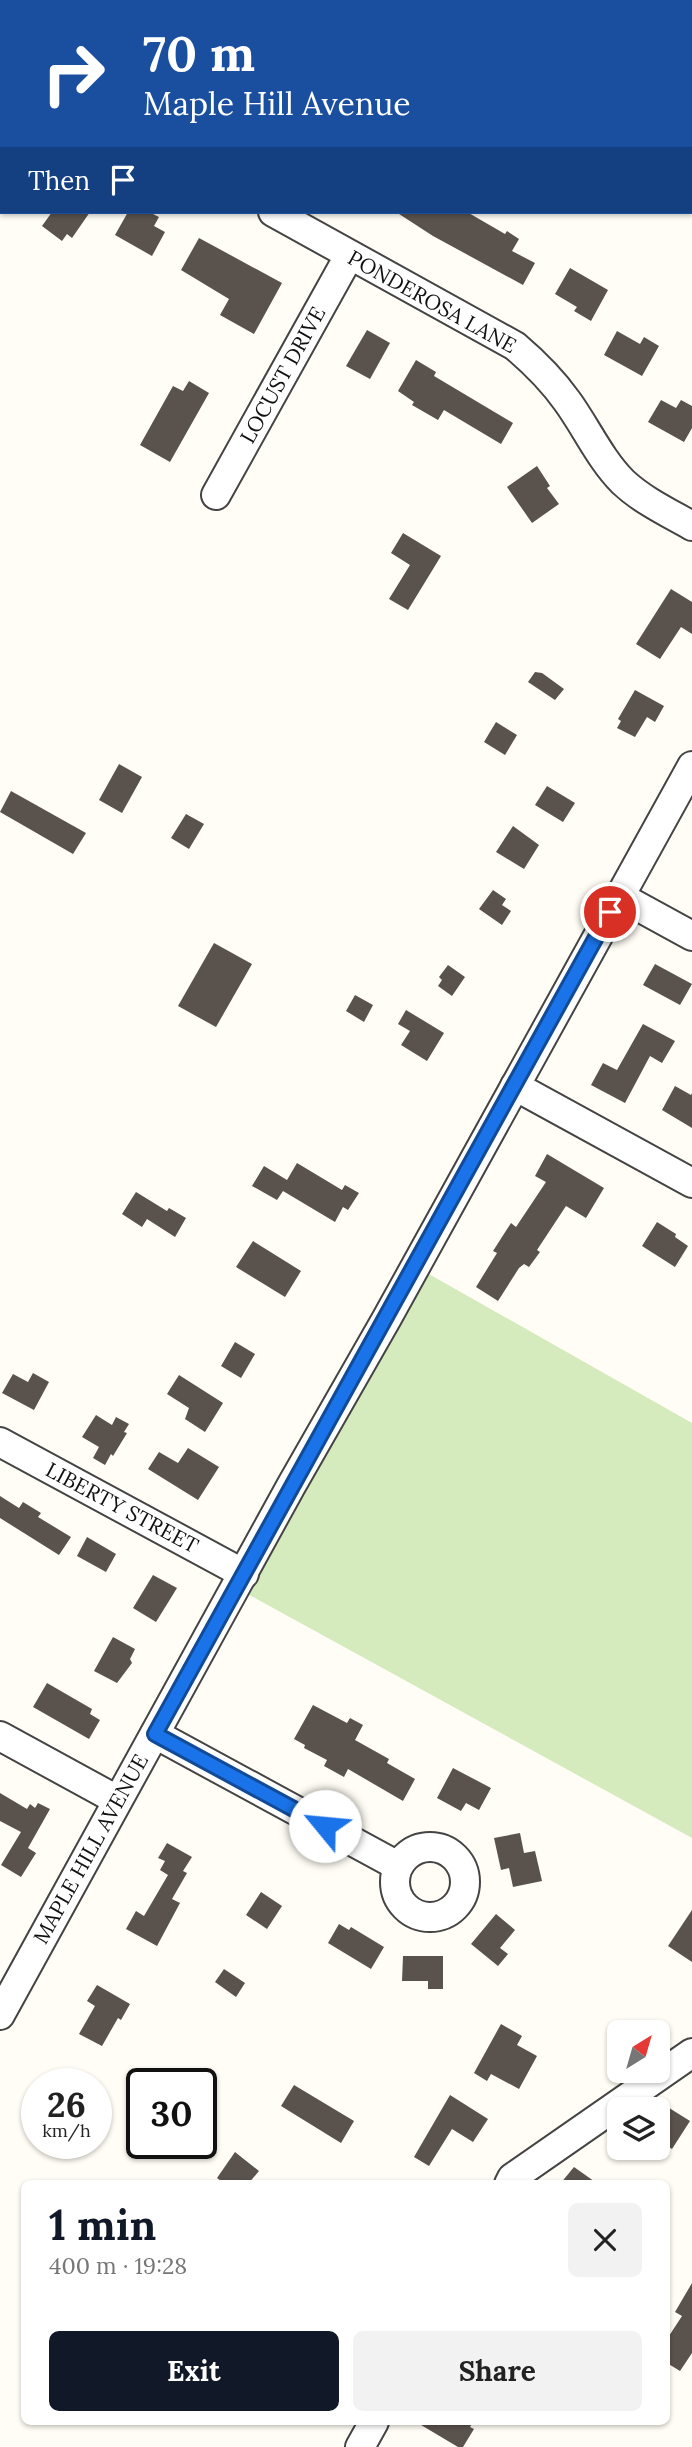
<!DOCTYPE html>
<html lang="en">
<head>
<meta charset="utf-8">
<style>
	body { margin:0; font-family:Lora,serif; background:#f2f2f2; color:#222; height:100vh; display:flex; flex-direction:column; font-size:26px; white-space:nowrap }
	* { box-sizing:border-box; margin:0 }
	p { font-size:23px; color:#767676 }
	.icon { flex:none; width:38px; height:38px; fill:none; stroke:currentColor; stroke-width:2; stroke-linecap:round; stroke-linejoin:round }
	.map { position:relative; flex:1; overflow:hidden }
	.side { position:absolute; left:21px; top:2180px; width:649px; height:245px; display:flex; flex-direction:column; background:#fff; border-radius:10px; box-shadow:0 2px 5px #0004 }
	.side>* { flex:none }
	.guide { position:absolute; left:0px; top:0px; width:693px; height:214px; box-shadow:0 2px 5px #0004; background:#1a4fa0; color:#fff; overflow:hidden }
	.needle { width:46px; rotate:37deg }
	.controls { position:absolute; left:607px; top:2020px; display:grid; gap:14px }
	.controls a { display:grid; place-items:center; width:63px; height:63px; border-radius:10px; background:#fff; box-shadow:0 2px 5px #0004; font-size:35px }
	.speed { position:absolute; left:21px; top:2068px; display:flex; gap:14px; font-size:35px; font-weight:700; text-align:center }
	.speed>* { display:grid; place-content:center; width:91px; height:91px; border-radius:50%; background:#fff; box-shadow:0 2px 5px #0004; line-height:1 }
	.speed small { font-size:18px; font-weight:400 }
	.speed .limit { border:4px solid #111; border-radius:10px; background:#fff; color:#111 }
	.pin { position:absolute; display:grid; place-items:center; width:60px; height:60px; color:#fff; margin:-30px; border:4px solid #fff; border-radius:50%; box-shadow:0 2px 7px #0007 }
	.me { position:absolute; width:77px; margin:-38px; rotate:298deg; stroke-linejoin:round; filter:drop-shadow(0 0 5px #0008) }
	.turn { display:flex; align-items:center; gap:24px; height:147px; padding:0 28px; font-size:32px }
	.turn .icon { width:91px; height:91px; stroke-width:2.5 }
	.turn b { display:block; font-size:49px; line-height:60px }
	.then { display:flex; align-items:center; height:66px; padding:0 28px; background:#0003; gap:14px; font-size:26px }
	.round { display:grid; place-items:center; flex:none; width:74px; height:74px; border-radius:10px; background:#f2f2f2 }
	.head { display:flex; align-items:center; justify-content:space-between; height:119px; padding:0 28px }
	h1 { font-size:42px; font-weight:800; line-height:52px; color:#111827 }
	.cta { display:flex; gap:14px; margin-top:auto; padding:14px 28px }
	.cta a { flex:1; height:80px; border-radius:10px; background:#111827; color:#fff; font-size:28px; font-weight:800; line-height:80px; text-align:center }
	.cta a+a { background:#f2f2f2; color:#222 }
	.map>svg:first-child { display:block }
</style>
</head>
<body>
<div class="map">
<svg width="692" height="2447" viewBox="0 0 692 2447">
	<rect width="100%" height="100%" fill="#fffdf5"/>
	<polygon fill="#d5ebbd" points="420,1269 692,1423 692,1838 235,1587"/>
	<g fill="#5a524d">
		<polygon points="52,212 90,212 72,238 67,234 62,241 42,226"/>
		<polygon points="128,212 149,212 159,217 154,226 165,232 152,256 115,235"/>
		<polygon points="396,212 467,212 505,234 507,231 519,239 512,251 535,263 523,285 433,236"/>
		<polygon points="199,238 282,283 254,334 220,315 229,299 181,270"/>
		<polygon points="570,268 608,290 591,321 574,311 577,307 555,294"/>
		<polygon points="367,330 390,343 370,379 346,366"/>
		<polygon points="617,331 640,344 644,337 659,346 642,376 604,355"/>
		<polygon points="416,360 436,372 434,376 513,423 501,444 444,410 438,420 412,405 414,402 398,391"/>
		<polygon points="189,381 209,393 170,462 140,445 173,386 183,391"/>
		<polygon points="661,400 676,408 681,400 692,406 692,428 684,442 648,422"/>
		<polygon points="537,466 550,486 547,488 559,504 532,523 507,487"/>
		<polygon points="403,533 441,556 408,610 389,599 410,565 391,553"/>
		<polygon points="671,589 692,602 692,634 681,627 660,659 636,644"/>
		<polygon points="535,672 542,673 564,689 555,700 528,682"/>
		<polygon points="635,690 664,706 655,722 647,717 635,737 617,728 621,721 618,719"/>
		<polygon points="496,722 517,735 505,755 484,742"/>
		<polygon points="119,764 142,777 122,813 99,800"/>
		<polygon points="547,786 575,803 563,822 535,805"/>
		<polygon points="11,791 86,833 73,854 0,812"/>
		<polygon points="186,814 204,824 189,849 171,838"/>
		<polygon points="513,826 539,845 524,869 496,852"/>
		<polygon points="493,890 506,899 502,905 511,911 502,925 479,909"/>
		<polygon points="214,943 252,964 216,1027 178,1006"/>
		<polygon points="655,964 692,984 680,1005 643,985"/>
		<polygon points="448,965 465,977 452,996 438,986 442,980 439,977"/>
		<polygon points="355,995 373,1005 364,1022 346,1011"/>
		<polygon points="406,1010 444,1033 427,1061 401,1045 410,1031 398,1024"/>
		<polygon points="643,1024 675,1041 662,1063 650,1056 625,1103 591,1085 603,1063 617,1070"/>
		<polygon points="675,1086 691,1095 692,1093 692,1128 662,1110"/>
		<polygon points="547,1154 604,1188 586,1218 566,1206 537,1250 540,1252 529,1267 524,1264 519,1268 498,1301 476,1287 497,1253 493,1251 511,1223 516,1227 546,1182 535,1176"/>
		<polygon points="297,1163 342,1190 345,1185 359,1193 348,1210 343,1207 335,1222 283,1191 277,1200 252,1186 264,1166 287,1180"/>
		<polygon points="136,1192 167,1211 169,1208 186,1218 175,1237 147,1219 142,1227 122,1214"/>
		<polygon points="657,1222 676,1234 675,1237 688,1246 675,1267 642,1246"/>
		<polygon points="253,1241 301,1271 285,1297 236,1267"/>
		<polygon points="235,1342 255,1354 241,1378 221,1366"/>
		<polygon points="33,1373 49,1382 34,1410 2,1393 13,1374 28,1382"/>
		<polygon points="179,1375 223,1403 205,1432 185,1419 189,1408 167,1394"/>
		<polygon points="96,1415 112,1425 116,1417 129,1424 124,1432 127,1433 113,1456 111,1454 105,1465 93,1458 99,1447 82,1437"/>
		<polygon points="188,1448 219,1467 198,1500 148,1469 159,1452 178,1463"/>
		<polygon points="0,1496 19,1508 23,1502 41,1513 38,1517 71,1537 59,1555 0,1518"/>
		<polygon points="87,1537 116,1554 106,1572 77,1556"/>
		<polygon points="153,1575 177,1588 156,1622 133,1608"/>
		<polygon points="113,1637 135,1649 130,1659 132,1663 117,1683 94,1671"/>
		<polygon points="47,1683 92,1709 90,1714 100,1720 89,1739 33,1707"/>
		<polygon points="313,1705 347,1723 350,1718 363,1725 355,1740 389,1759 387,1763 415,1779 403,1801 348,1769 344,1777 324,1766 327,1760 304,1748 305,1745 294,1739"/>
		<polygon points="453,1768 491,1788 479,1810 466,1803 461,1811 437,1798"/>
		<polygon points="0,1793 27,1809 30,1804 35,1808 38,1803 50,1809 28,1848 36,1853 21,1877 1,1865 21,1832 0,1821"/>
		<polygon points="520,1833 524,1853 535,1851 542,1881 513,1887 509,1868 501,1870 494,1838"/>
		<polygon points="167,1843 192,1857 183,1871 187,1873 172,1899 180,1903 157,1946 126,1929 136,1911 144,1916 168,1875 160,1870 165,1861 158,1858"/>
		<polygon points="261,1892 282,1906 267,1929 246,1915"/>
		<polygon points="692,1910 692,1962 668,1946"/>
		<polygon points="496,1914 515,1930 500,1948 508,1954 498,1966 471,1944"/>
		<polygon points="339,1924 349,1930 351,1927 384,1947 371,1969 328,1943"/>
		<polygon points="403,1956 443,1956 443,1989 428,1989 428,1981 402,1981"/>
		<polygon points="224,1969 245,1983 236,1997 215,1982"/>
		<polygon points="97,1985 130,2004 121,2020 118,2018 102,2046 79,2034 95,2006 87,2001"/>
		<polygon points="501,2024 522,2036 517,2045 537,2056 519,2089 491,2074 487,2081 474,2073"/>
		<polygon points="294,2085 354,2121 341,2143 281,2106"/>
		<polygon points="450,2095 488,2119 473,2142 452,2129 429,2166 414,2157"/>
		<polygon points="658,2101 690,2121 672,2149 658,2140"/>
		<polygon points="235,2152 259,2171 248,2184 225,2184 217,2178"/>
		<polygon points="574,2167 598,2184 560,2184"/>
		<polygon points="692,2283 692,2353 680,2371 667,2363 667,2339 682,2316 675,2312"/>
		<polygon points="416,2422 473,2422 470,2427 474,2429 463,2447 458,2447"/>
	</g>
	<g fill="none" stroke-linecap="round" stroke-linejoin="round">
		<g stroke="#444" stroke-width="32">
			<g id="minor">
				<path d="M 273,212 L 515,346 C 535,363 552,380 567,401 C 586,427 600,459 623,482 C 642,500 669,513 692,526"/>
				<polyline points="216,495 349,256"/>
				<polyline points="619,896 692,936"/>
				<polyline points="515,1086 692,1183"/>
				<polyline points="0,1442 244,1574"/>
				<polyline points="155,1734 398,1866"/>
				<polyline points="0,1736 117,1800"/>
				<circle cx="430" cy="1882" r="35"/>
				<polyline points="0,2015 291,1486 387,1318 692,766"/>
				<polyline points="509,2184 512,2178 692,2053"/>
				<polyline points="360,2447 374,2422"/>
			</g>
		</g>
		<use href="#minor" stroke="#fff" stroke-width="28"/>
	</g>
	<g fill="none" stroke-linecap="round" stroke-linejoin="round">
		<g stroke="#114b97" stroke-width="18">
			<polyline id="route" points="325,1826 155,1734 610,912"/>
		</g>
		<use href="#route" stroke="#1a73e8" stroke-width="12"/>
	</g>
	<g text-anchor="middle" stroke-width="7" stroke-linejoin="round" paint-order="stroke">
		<g font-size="21" fill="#111" stroke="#fff">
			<text transform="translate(432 302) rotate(29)" y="7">PONDEROSA LANE</text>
			<text transform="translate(283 375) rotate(-61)" y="7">LOCUST DRIVE</text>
			<text transform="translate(122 1508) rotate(28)" y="7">LIBERTY STREET</text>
			<text transform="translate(91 1849) rotate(-61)" y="7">MAPLE HILL AVENUE</text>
		</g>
	</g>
</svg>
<div class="controls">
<a><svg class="needle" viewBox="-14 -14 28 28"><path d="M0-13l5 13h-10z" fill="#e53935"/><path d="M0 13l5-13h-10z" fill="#767676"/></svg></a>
<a><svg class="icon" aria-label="layers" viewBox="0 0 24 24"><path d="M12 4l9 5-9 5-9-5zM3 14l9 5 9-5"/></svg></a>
</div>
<div class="speed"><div>26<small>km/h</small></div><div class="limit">30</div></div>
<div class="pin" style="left:610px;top:912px;background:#d93025"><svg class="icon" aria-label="arrive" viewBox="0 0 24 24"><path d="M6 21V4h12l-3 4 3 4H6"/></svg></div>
<svg class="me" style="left:325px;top:1826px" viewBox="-20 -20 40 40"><circle r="19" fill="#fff"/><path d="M0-13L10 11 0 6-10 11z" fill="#1a73e8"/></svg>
<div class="guide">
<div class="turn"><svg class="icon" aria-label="right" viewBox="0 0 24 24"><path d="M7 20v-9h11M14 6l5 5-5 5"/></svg><div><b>70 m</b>Maple Hill Avenue</div></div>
<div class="then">Then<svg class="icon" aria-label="arrive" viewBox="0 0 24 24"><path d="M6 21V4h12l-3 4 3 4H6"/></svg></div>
</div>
<section class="side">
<div class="head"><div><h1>1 min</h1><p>400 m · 19:28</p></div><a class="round"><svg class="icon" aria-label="close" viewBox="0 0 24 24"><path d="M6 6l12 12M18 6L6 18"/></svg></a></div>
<div class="cta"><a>Exit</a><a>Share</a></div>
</section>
</div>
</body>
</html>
